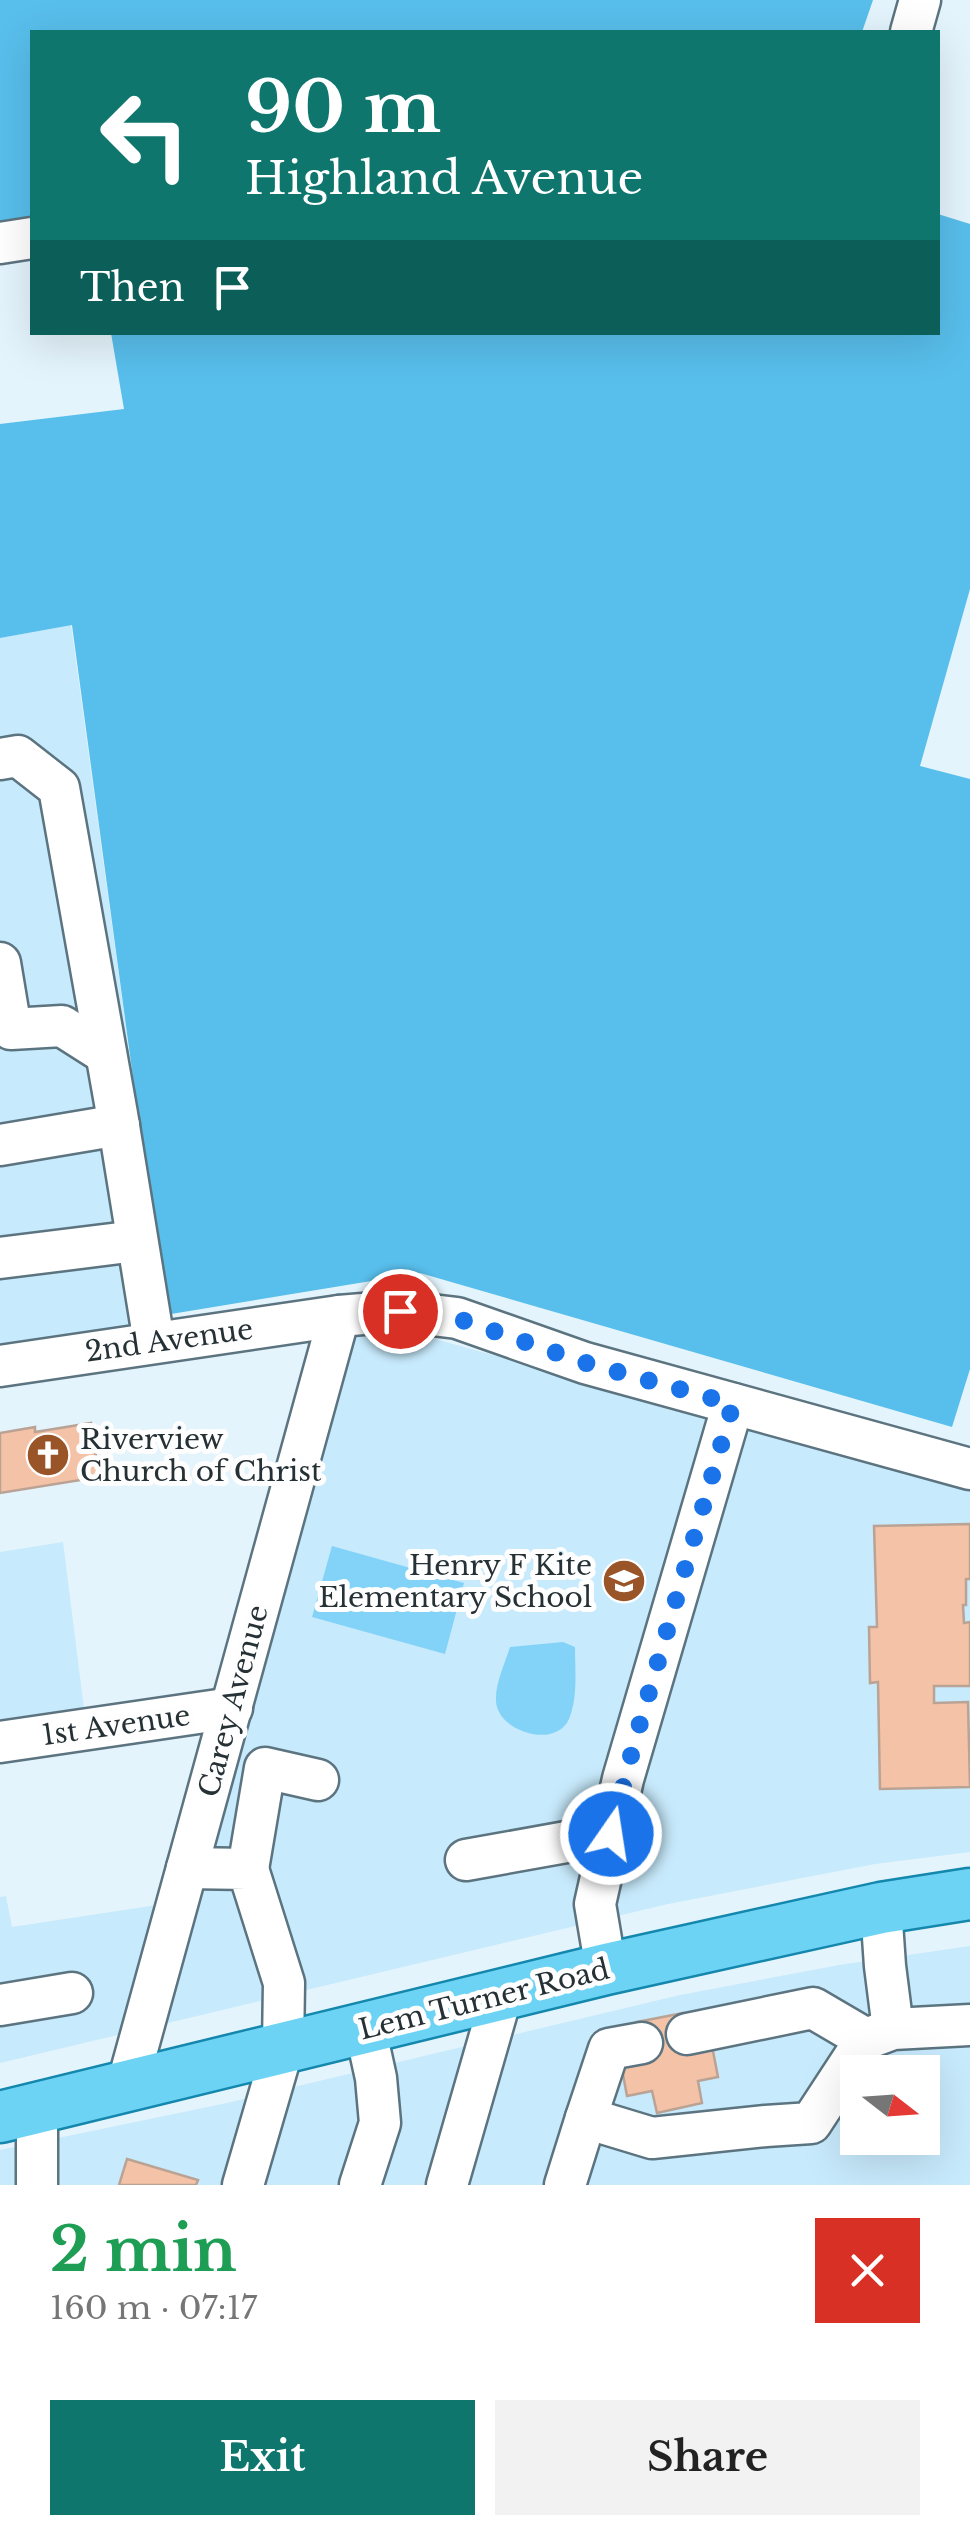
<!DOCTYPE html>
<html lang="en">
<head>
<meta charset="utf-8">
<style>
	body { margin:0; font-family:"Libre Baskerville",serif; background:#f2f2f2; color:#222; height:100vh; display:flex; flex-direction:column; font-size:38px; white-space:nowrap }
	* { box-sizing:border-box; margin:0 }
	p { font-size:32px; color:#767676 }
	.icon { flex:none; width:55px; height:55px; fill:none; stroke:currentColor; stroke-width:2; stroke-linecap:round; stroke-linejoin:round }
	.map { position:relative; height:2185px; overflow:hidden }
	.sheet { display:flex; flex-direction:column; background:#fff; flex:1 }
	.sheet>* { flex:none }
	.hud { position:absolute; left:30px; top:30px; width:910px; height:305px; border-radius:0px; box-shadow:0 10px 40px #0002; background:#0f766e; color:#fff; overflow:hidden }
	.needle { width:65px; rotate:107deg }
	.fabs { position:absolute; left:840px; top:2055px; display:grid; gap:20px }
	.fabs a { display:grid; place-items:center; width:100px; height:100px; border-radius:0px; background:#fff; box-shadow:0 10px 40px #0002; font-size:50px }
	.pin { position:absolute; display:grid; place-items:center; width:85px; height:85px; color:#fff; margin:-42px; border:5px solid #fff; border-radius:50%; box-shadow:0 2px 10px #0007 }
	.me { position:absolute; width:110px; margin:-55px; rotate:13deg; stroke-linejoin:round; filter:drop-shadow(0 0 8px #0008) }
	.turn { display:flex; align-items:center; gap:35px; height:210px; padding:0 50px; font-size:45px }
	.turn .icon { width:130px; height:130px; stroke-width:2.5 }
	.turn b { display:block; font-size:70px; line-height:85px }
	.then { display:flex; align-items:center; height:95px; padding:0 50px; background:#0003; gap:20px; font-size:38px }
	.round { display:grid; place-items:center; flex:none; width:105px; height:105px; border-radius:0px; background:#f2f2f2 }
	.headline { display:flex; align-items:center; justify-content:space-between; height:170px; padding:0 50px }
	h1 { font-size:60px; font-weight:700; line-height:75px; color:#1e9e55 }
	.primary-button { display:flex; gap:20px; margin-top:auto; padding:20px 50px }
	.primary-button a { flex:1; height:115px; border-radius:0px; background:#0f766e; color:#fff; font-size:40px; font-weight:700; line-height:115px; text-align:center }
	.primary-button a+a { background:#f2f2f2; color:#222 }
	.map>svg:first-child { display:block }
</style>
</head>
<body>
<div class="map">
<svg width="970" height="2185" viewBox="0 0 970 2185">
	<rect width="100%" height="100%" fill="#e4f4fc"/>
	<g fill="#c7eafc" fill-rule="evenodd">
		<polygon points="71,625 165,1315 0,1381 0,638"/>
		<polygon points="395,1328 970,1487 970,1852 875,1864 668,1904 0,2063 0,1897 6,1896 12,1927 190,1900 344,1336"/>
		<polygon points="63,1542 85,1717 0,1730 0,1552"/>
		<path d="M 970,1946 L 970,2185 L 0,2185 L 0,2150 L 227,2103 L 680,1995 L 839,1965 ZM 858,2072 L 922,2072 L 922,2138 L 858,2138 Z"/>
	</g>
	<g fill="#83d3f8">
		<polygon points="332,1546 464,1583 445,1654 312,1617"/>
		<path d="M 563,1642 L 575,1647 C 575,1670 578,1697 569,1719 C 555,1750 497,1731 496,1701 C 495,1684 505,1663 510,1647 Z"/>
	</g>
	<g fill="#58beeb">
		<polygon points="0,0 873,0 862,32 32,32 32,217 0,222"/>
		<polygon points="938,214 970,224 970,589 920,766 970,779 970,1369 952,1427 420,1273 165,1315 72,625 0,638 0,424 124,409 111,333 938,332"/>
	</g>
	<g fill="#f4c3a7" stroke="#baa295" stroke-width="2.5">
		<polygon points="91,1423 99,1477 0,1493 0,1433 35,1427 35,1432"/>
		<polygon points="970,1524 970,1579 966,1579 966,1605 963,1605 964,1623 970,1622 970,1686 934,1686 934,1703 968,1702 970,1787 880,1789 878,1682 870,1683 869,1627 877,1627 874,1526"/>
		<polygon points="683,2013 690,2050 712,2046 718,2077 698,2081 702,2103 657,2113 652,2091 627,2096 621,2064 645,2059 637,2022"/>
		<polygon points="127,2159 198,2180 196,2185 119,2185"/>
	</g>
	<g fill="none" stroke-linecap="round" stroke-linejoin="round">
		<g stroke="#5c7480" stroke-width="45">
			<g id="minor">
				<polyline points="911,32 920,0"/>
				<polyline points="0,243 32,238"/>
				<polyline points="0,759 18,756 59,788 117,1114 154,1342"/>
				<polyline points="0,963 11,1029 62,1026 106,1054"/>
				<polyline points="0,1145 119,1125"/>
				<polyline points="0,1258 136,1241"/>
				<polyline points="0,1366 339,1316 399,1311 457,1318 585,1363 970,1469"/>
				<polyline points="0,1742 232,1708"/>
				<polyline points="466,1860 611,1834"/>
				<polyline points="187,1868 248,1869 284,1983 283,2048 243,2185"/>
				<polyline points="248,1869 265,1768 318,1780"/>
				<polyline points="881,1908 885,1966 893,2029"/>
				<polyline points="606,1969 595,1904 623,1779 733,1404"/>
				<polyline points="0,2005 72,1993"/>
				<polyline points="687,2034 813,2008 866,2039"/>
				<polyline points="127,2086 339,1316"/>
				<polyline points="586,2118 609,2049 642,2043"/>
				<polyline points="37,2185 37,2107"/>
				<polyline points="360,2185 380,2123 376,2078 365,2028"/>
				<polyline points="447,2185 502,1994"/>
				<polyline points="565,2185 586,2118 652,2138 766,2126 811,2123 866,2039 893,2029 970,2025"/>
			</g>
		</g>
		<g stroke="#1487ad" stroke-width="55">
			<polyline id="major" points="0,2117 606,1969 881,1908 970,1894"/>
		</g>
		<use href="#minor" stroke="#fff" stroke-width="40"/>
		<use href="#major" stroke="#6dd3f4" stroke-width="50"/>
	</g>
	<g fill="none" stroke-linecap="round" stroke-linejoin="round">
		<polyline stroke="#1a73e8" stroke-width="18" stroke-dasharray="0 32.4" points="400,1311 456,1318 586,1363 733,1404 634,1744 611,1834"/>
	</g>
	<defs>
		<g id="church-disc" transform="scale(2.25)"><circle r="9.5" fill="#995428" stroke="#fefefe"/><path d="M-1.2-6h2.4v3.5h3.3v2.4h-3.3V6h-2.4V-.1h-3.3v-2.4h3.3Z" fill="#fff"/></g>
		<g id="school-disc" transform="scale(2.25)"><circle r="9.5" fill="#995428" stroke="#fefefe"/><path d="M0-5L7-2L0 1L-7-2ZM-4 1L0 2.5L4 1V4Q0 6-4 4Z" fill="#fff"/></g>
	</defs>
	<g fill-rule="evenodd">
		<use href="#church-disc" x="48" y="1455"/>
		<use href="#school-disc" x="624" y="1581"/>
	</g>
	<g text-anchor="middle" stroke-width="10" stroke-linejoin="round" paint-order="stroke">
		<g font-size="28" fill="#263136" stroke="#fefefe">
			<text transform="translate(169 1340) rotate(-8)" y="10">2nd Avenue</text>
			<text transform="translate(233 1701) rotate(-75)" y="10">Carey Avenue</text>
			<text transform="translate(116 1725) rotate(-8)" y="10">1st Avenue</text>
			<text transform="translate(484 1999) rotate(-14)" y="10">Lem Turner Road</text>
		</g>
		<g font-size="28" fill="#263136" stroke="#fefefe" text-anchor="start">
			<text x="80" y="1449">Riverview<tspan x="80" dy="32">Church of Christ</tspan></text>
			<text x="592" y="1575" text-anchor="end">Henry F Kite<tspan x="592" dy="32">Elementary School</tspan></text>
		</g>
	</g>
</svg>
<div class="fabs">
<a><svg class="needle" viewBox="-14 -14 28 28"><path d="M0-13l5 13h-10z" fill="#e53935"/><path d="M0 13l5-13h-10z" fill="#767676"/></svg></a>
</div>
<div class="pin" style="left:400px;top:1311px;background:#d93025"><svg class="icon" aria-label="arrive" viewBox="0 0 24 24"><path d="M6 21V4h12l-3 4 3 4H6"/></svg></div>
<svg class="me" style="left:611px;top:1834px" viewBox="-20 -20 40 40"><circle r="17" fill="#1a73e8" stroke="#fff" stroke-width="3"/><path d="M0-11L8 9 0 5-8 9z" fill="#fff"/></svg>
<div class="hud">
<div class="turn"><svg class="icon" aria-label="left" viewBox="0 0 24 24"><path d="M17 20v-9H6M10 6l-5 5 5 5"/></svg><div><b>90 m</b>Highland Avenue</div></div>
<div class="then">Then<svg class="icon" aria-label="arrive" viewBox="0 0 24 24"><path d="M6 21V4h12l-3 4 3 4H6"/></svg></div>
</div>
</div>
<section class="sheet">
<div class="headline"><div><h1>2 min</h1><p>160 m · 07:17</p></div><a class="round" style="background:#d93025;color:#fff"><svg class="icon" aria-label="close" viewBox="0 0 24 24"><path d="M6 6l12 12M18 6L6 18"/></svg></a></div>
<div class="primary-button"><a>Exit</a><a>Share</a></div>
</section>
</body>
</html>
